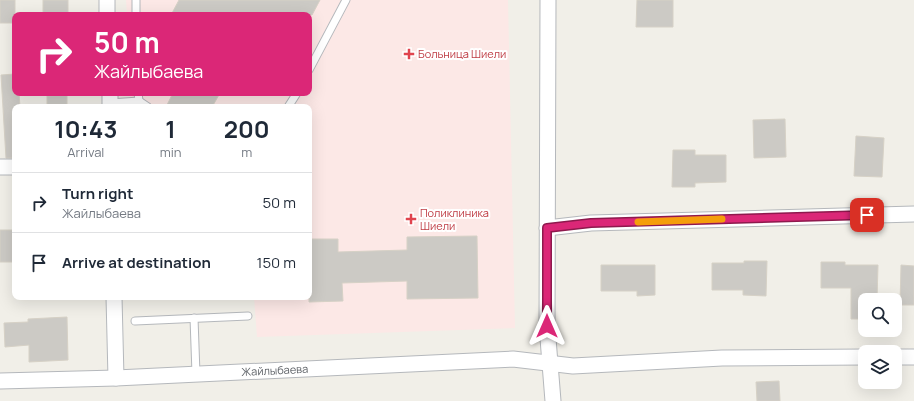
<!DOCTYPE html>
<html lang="en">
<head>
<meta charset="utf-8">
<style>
	body { margin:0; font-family:Manrope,sans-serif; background:#f2f2f3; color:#1f2937; height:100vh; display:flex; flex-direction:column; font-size:15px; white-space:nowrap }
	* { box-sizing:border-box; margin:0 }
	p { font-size:13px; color:#747a83 }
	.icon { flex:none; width:22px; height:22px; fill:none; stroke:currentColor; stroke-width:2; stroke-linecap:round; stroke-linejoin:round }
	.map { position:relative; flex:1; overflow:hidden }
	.panel { position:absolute; left:12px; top:104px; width:300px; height:196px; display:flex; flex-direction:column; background:#fff; border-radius:8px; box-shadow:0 4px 16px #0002 }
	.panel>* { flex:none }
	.top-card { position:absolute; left:12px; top:12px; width:300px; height:84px; border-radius:8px; box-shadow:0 4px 16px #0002; background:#db2777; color:#fff; overflow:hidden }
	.tools { position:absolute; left:858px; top:293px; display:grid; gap:8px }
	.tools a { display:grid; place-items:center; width:44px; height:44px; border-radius:8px; background:#fff; box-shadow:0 4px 16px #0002; font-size:20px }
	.pin { position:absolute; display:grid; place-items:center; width:34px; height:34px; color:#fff; margin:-17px; border-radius:8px; box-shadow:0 2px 6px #0006 }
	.me { position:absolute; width:44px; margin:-22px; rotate:0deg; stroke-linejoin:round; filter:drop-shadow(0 0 3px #0008) }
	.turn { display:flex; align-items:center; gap:14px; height:84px; padding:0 16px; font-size:18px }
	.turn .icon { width:52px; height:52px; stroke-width:2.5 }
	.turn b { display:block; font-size:28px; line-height:34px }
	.eta { display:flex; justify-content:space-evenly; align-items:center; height:68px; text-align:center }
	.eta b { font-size:24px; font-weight:700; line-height:28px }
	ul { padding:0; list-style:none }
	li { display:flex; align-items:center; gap:12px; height:60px; padding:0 16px; border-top:1px solid #e0e1e3 }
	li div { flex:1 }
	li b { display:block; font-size:15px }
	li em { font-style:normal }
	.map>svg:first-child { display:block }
</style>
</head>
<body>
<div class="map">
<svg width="914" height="401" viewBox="0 0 914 401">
	<rect width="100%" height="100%" fill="#f1efe8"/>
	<polygon fill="#fce8e6" points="126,0 508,0 515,328 257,337 254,297 309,297 309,107 130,107 130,93 309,93 309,15 127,15"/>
	<g fill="#cccac5" stroke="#d6d1c6">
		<rect x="0" y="0" width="15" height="23"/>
		<rect x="43" y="0" width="25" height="15"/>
		<polygon points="179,0 320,0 312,15 171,15"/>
		<polygon points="637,0 673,0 673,27 636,27"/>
		<polygon points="15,74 15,93 19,93 20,107 15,107 15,158 6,158 1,75"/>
		<polygon points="173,93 220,93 212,107 166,107"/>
		<polygon points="67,95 67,107 47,107 47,96"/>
		<polygon points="785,119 786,157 754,158 753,120"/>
		<polygon points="856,136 884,138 882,177 854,176"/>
		<polygon points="673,150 695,150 695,155 726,155 726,182 695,183 695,187 672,187"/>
		<rect x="0" y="230" width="15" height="32"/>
		<polygon points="477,236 478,298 407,299 407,281 342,283 343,301 309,302 309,239 338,239 338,252 407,250 407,237"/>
		<polygon points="744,261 767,261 766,296 743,295 743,290 712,290 712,263 744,263"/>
		<polygon points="821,262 845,262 845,265 878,265 877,300 865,300 865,319 851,319 851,288 821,288"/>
		<polygon points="601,265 655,265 655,295 637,296 637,291 601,291"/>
		<polygon points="901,265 914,266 914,305 900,305"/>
		<polygon points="67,317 68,360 29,362 29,345 5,347 4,323 28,322 28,319"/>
		<polygon points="779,381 780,401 757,401 756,382"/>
	</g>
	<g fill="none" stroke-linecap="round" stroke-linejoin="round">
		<g stroke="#b5b8bc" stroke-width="9">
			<g id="lane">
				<polyline points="136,0 136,15"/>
				<polyline points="309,70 346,0"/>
				<polyline points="138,93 139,101"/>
				<polyline points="110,103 139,101 148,107"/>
				<polyline points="288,107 297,93"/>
				<polyline points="194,318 196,374"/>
				<polyline points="135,321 248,316"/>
			</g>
		</g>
		<g stroke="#b5b8bc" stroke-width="17">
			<g id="street">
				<polyline points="107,0 107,15"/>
				<polyline points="548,0 547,326 553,401"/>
				<polyline points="110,93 110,107"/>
				<polyline points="0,167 15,167"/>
				<polyline points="547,228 591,223 914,214"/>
				<polyline points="114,297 116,378"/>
				<polyline points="895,357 914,357"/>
				<path id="s1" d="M 0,381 L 116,378 L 513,359 L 573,366 L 722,358 L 865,357"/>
			</g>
		</g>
		<use href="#lane" stroke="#fff" stroke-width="7"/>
		<use href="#street" stroke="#fff" stroke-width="15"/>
	</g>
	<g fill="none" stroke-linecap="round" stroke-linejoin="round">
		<g stroke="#8e194d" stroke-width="10">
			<polyline id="route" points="547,326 547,228 591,223 867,215"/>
		</g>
		<use href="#route" stroke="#db2777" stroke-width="7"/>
		<polyline stroke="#f59e0b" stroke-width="7" points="638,222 722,219"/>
	</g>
	<g fill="#e0444e" stroke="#fff" stroke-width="1.5">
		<path d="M407 48h4v4h4v4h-4v4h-4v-4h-4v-4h4z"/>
		<path d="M409 213h4v4h4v4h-4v4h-4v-4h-4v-4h4z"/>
	</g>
	<g text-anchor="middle" stroke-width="4" stroke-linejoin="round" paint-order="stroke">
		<g font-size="11" fill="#be3a42" stroke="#fff" text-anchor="start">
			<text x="418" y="58">Больница Шиели</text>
			<text x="420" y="217">Поликлиника<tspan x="420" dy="13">Шиели</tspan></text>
		</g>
		<g font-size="11" fill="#5f6368" stroke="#fff">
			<text dy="4" stroke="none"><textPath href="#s1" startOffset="275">Жайлыбаева</textPath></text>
		</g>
	</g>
</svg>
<div class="tools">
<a><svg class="icon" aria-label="search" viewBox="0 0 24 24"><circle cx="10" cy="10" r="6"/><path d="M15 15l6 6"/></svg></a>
<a><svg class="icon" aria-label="layers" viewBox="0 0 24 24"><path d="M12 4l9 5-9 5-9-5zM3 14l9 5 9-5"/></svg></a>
</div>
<div class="pin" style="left:867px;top:215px;background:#d93025"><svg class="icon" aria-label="arrive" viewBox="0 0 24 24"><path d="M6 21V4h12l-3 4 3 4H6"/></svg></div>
<svg class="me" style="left:547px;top:326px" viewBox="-20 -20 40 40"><path d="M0-17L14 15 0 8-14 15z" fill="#db2777" stroke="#fff" stroke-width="4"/></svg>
<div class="top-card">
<div class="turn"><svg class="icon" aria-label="right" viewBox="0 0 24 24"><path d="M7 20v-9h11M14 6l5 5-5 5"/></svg><div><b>50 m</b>Жайлыбаева</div></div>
</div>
<section class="panel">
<div class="eta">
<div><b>10:43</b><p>Arrival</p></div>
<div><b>1</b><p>min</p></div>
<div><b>200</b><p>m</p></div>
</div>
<ul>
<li><svg class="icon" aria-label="right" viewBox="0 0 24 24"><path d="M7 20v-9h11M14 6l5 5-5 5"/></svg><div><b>Turn right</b><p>Жайлыбаева</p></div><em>50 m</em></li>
<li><svg class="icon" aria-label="arrive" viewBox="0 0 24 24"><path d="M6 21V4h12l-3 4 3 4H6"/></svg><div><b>Arrive at destination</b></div><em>150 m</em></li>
</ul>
</section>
</div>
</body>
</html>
